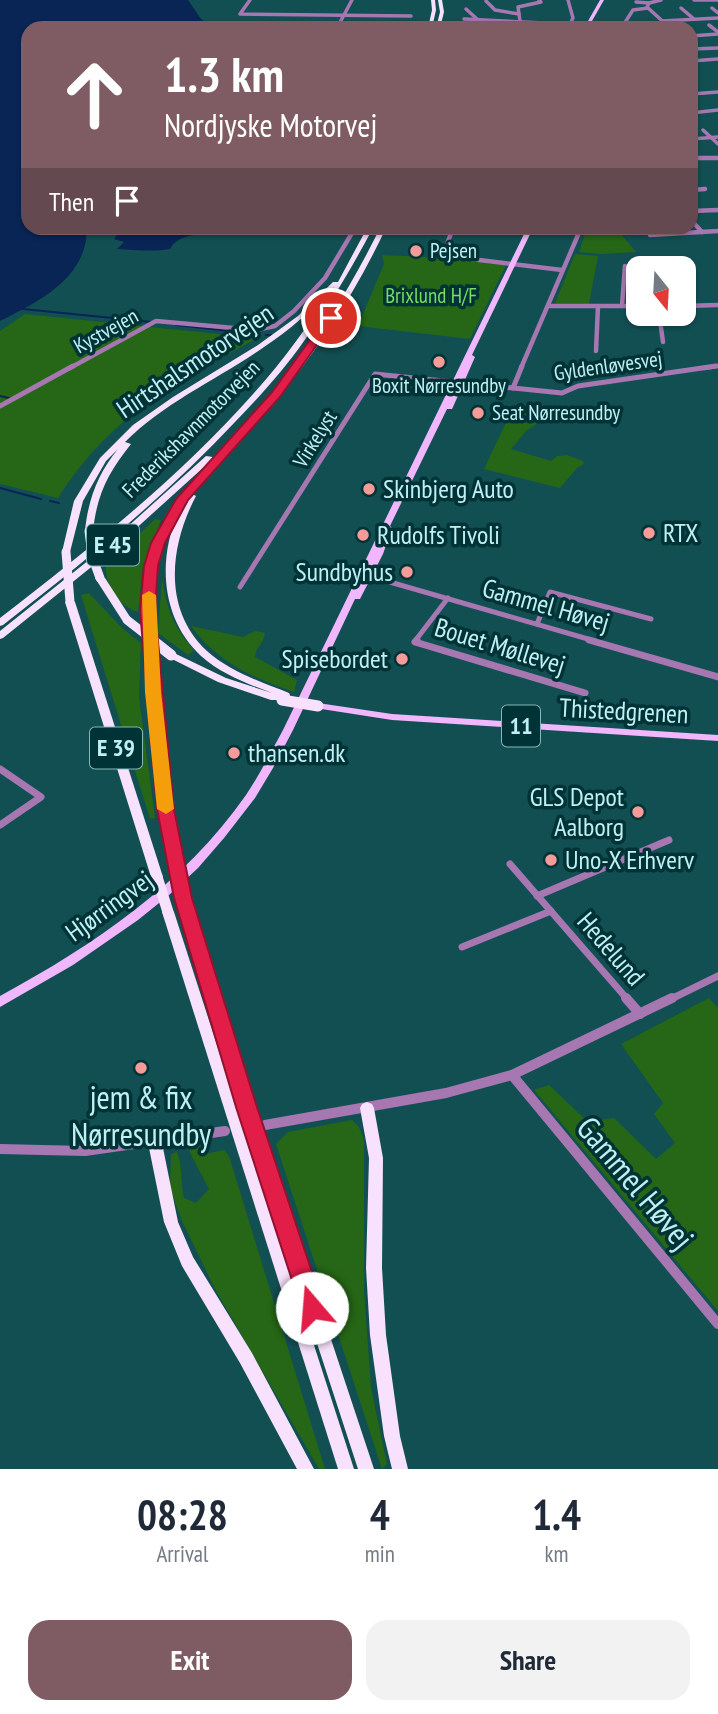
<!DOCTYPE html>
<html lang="en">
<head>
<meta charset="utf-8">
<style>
	body { margin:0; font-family:"PT Sans Narrow",sans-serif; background:#f2f2f3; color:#1f2937; height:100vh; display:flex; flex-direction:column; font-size:26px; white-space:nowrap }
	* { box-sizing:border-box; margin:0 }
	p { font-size:23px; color:#747a83 }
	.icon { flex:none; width:38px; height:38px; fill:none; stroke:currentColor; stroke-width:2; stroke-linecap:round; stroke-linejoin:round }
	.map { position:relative; height:1469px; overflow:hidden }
	.sheet { display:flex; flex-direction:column; background:#fff; flex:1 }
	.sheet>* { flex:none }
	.hud { position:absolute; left:21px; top:21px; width:677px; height:214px; border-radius:21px; box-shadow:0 2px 5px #0004; background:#7f5c64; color:#fff; overflow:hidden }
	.needle { width:46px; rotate:162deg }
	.fabs { position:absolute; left:626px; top:256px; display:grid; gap:14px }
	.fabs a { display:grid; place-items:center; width:70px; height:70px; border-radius:14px; background:#fff; box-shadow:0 2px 5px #0004; font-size:35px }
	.pin { position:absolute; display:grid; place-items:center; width:60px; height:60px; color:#fff; margin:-30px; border:4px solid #fff; border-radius:50%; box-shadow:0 2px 7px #0007 }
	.me { position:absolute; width:77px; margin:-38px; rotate:342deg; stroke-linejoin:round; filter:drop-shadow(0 0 5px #0008) }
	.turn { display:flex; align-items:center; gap:24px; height:147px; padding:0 28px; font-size:32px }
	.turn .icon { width:91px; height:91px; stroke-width:2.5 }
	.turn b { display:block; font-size:49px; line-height:60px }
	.then { display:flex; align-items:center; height:66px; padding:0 28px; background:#0003; gap:14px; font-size:26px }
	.eta { display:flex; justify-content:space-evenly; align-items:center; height:119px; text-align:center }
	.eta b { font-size:42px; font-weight:700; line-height:49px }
	.primary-button { display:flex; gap:14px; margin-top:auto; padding:14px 28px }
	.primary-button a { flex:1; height:80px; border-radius:21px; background:#7f5c64; color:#fff; font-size:28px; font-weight:700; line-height:80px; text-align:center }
	.primary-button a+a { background:#f2f2f3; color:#1f2937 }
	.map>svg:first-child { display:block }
</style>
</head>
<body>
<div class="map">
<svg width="718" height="1469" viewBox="0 0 718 1469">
	<rect width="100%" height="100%" fill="#124f53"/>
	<g fill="#256716">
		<polygon points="587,228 616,228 636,252 601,254 579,252"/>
		<polygon points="575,254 598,256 589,304 557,304 555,303"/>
		<polygon points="382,255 447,258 506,265 470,339 358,326 384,264"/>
		<path d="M 25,314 L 257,338 C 172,386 113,413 58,498 L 0,484 L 0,331 Z"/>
		<polygon points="513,408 546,417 526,431 511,449 551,461 557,456 567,455 583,461 584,464 577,468 560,488 484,469"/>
		<path d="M 155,519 L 161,520 L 143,566 L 138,612 C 119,606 105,587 106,566 Z"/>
		<path d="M 162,578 C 166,607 174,628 194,650 L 188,655 L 158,633 Z"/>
		<polygon points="89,593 122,628 141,643 139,697 155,818 150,819 81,595"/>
		<path d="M 191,626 L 243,637 L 255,631 L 265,633 C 264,644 255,647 255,657 L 297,680 L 294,692 C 253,678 217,662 191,626 Z"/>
		<polygon points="709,998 718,1008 718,1311 534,1090 549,1085 588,1122 614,1118 656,1159 675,1143 654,1114 663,1103 621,1044"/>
		<polygon points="352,1120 359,1127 364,1140 364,1291 371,1388 387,1464 382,1469 276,1144 288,1132"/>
		<path d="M 194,1145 L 205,1146 L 203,1149 L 205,1154 L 224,1150 L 229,1156 L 325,1469 L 319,1469 L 215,1289 L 182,1221 L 170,1188 L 171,1154 L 177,1152 C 183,1167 180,1183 184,1198 L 196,1203 L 209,1189 L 189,1151 Z"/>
	</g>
	<g fill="#082556">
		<path d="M 0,0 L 188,0 L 201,19 L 213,28 L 28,28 L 28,228 L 87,228 C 87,278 40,301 0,321 Z"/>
		<path d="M 122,228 L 232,228 C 211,236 180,230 170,249 C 153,252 135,250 117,249 L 124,242 L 114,239 Z"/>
	</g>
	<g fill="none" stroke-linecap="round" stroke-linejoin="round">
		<g stroke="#082556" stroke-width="2">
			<polyline points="23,309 152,322"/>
			<polyline points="176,325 256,334"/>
			<polyline points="266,335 271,335"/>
			<polyline points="0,396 9,398"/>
			<polyline points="0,488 41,499"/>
			<polyline points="50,501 59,503"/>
		</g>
		<g stroke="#a677b0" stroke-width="3.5">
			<polyline points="250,0 240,14 411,16"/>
			<polyline points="568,0 573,18 570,24"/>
			<polyline points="661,0 649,3 647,7 670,28"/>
			<polyline points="694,0 718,0"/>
			<polyline points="486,1 495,10 519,14"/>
			<polyline points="636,2 649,3"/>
			<polyline points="681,8 694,19"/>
			<polyline points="712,8 718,13"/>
			<polyline points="466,9 477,19 475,23 480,28"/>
			<polyline points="464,19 587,25"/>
			<polyline points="662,21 718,18"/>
			<polyline points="624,24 633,10 648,8"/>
			<polyline points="709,25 718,32"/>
			<polyline points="337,28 352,0"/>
			<polyline points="521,28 518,7 541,2 539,0"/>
			<polyline points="691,36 718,34"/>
			<polyline points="691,49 718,48"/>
			<polyline points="691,61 718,59"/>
			<polyline points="691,94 718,92"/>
			<polyline points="691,113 718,110"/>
			<polyline points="703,130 718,144"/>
			<polyline points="691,139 718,137"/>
			<polyline points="691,158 718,158"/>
		</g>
		<g stroke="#a677b0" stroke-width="4.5">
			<polyline points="691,158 718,158"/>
			<polyline points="691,190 705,189"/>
			<polyline points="691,211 718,210"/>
			<polyline points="691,220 702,232"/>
			<polyline points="453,228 444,252 447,256 562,270"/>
			<polyline points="491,228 528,231"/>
			<polyline points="650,235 718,231"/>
			<polyline points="677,264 678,268"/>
			<polyline points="684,286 691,306"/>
			<polyline points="548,306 639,306"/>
			<polyline points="622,306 625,266"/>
			<polyline points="684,306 718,305"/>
			<polyline points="659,313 663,342"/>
			<polyline points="596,351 598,306"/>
			<polyline points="70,368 156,321 256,330 275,326 294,311 325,278 355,228"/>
			<polyline points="521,368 581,228"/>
			<polyline points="704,368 718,366"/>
		</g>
		<g stroke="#a677b0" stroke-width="5">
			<polyline points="513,388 522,366"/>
			<polyline points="0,406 73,366"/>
			<polyline points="362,574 595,641"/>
			<polyline points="240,587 375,374 562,393 578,386 716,366"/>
			<polyline points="537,624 550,592 651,619"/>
			<polyline points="415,641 448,598"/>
		</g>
		<g stroke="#a677b0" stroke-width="7">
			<polyline points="417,640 415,642 585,693"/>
			<polyline points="589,640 718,677"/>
			<polyline points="0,769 41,797 0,825"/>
			<polyline points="510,864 628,1000"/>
			<polyline points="537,896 669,840"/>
			<polyline points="462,947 551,911"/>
			<polyline points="669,1000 718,976"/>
		</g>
		<g stroke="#a677b0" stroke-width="10">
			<polyline points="626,998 640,1014"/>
			<polyline points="512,1075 718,1324"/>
			<polyline points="265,1125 446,1093 512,1075 672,998"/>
			<polyline points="0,1149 85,1151 225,1131"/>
		</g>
		<g fill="#f0b7fc" fill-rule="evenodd">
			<polygon points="600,0 604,0 588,28 584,28"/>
			<path d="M 527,228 L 533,228 L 472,355 L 475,357 L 453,407 L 452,409 L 447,409 L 390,526 L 392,528 L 383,554 L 361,597 L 360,599 L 355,599 L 293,730 L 273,768 L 255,798 L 224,838 L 198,868 L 169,895 L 138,920 L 73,965 L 0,1007 L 0,996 C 94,945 184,884 246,795 C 260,774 271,752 283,730 Z"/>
			<polygon points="318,703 392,714 718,735 718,741 392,720 315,708 313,706 315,704"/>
		</g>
		<g fill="#f8e1fc" fill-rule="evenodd">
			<polygon points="431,0 435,0 436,10 432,28 428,28 432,10"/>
			<polygon points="438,0 442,0 444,12 440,28 436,28 440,12"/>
			<path d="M 367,228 L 373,228 C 352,267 330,305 304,341 C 284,370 259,397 235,422 C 165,497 84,562 3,625 L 0,626 L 0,618 C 89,549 179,478 254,393 C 284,360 309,324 334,287 C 311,311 291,329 264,347 C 218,379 165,402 125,442 L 131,444 C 108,473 97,494 93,531 L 89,534 L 85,531 C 88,500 98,473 118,449 L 106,461 L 83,501 L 70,552 L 66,555 L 63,554 L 62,552 L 74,501 L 100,458 L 133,425 L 173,397 L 258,345 L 298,316 L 333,282 L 338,282 Z"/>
			<path d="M 380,228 L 386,228 C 357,289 321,347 277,398 C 249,430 217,459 192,494 L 196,496 C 170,545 162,609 207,651 C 229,671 261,682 289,693 L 290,695 L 289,697 L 279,696 L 279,700 L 271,700 L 218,682 L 168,657 L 166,655 L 168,653 L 174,653 L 226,678 L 272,693 C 248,684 221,674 201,656 C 161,619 157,559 179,511 C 168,530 159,549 155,570 C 149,603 153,638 156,671 C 162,735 170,799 181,862 L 179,865 L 171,865 C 163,846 162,817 159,796 C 154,754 149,711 146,668 C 143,631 139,592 149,556 C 159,522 183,492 205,466 L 110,552 L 3,638 L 0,639 L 0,631 L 104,548 L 206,456 L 213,457 C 237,431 262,406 285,378 C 323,332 354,281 380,228 Z"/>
			<polygon points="100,575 105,578 132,620 130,622 124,622 122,620 95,578"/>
			<polygon points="70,599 75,602 163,877 161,880 153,880 151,877 65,602"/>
			<polygon points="183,894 187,895 189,898 254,1107 374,1469 358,1469 240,1107 177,898 179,895"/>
			<polygon points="168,908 172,909 174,912 354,1469 338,1469 162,912 164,909"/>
			<polygon points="367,1102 372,1104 374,1108 383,1158 382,1268 386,1335 400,1436 408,1469 392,1469 384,1436 370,1335 366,1268 369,1158 360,1108 362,1104"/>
			<polygon points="155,1137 160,1139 162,1143 178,1222 193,1257 252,1353 314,1469 297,1469 240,1363 182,1266 164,1222 148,1143 150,1139"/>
		</g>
		<g stroke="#f8e1fc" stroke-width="9">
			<polyline points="89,531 92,556 100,578"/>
			<polyline points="66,552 70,602"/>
			<polyline points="127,620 154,641"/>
		</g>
		<g stroke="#f8e1fc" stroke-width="11">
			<polyline points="152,640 171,655"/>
			<polyline points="282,700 318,706"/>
			<polyline points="175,862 183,898"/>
			<polyline points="157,877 168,912"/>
		</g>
	</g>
	<polygon fill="#e11d48" stroke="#92132f" stroke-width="2" points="327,316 336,318 280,397 188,500 165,543 158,566 155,610 174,809 192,898 257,1107 324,1308 321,1316 312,1319 304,1316 301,1308 236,1107 174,898 157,809 140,610 144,566 151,543 176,499 272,392"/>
	<polygon fill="#f59e0b" points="149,591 156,595 161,692 174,809 166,814 157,809 145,692 142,595"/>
	<g fill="#f59b9a" stroke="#003336" stroke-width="2.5">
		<circle cx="416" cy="251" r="7"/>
		<circle cx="439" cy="362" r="7"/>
		<circle cx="478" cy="413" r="7"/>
		<circle cx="369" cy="489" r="7"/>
		<circle cx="649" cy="533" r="7"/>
		<circle cx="363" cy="535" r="7"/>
		<circle cx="407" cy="572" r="7"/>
		<circle cx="402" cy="659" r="7"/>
		<circle cx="234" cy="753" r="7"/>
		<circle cx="638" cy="812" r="7"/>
		<circle cx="551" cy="860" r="7"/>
		<circle cx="141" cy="1068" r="7"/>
	</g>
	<g text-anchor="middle" stroke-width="7" stroke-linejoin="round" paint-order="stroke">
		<g font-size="21" fill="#c0f0f3" stroke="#003336" text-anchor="start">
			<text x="430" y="258">Pejsen</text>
			<text x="439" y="393" text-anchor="middle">Boxit Nørresundby</text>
			<text x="492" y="420">Seat Nørresundby</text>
		</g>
		<g font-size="21" fill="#77de62" stroke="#003336">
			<text x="431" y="303">Brixlund H/F</text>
		</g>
		<g font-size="21" fill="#c0f0f3" stroke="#003336">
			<text transform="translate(106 331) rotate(-29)" y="7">Kystvejen</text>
			<text transform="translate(608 366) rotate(-8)" y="7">Gyldenløvesvej</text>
			<text transform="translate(191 429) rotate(-45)" y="7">Frederikshavnmotorvejen</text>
			<text transform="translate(315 439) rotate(-58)" y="7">Virkelyst</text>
		</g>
		<g fill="#003336" stroke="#86b7ba" stroke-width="2">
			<rect x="87" y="524.5" width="52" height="41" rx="5"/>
			<rect x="502" y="705.5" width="38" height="41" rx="5"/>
			<rect x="90" y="727.5" width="52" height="41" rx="5"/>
		</g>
		<g font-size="24" font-weight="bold" fill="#c0f0f3">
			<text x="113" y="553">E 45</text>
			<text x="521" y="734">11</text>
			<text x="116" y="756">E 39</text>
		</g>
		<g font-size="26" fill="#c0f0f3" stroke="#003336">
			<text transform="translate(195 361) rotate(-34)" y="9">Hirtshalsmotorvejen</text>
			<text transform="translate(546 605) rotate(16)" y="9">Gammel Høvej</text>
			<text transform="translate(500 646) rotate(17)" y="9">Bouet Møllevej</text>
			<text transform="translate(624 711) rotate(3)" y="9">Thistedgrenen</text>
			<text transform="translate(109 906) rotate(-36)" y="9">Hjørringvej</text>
			<text transform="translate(611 949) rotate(49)" y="9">Hedelund</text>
		</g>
		<g font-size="26" fill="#c0f0f3" stroke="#003336" text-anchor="start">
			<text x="383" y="498">Skinbjerg Auto</text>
			<text x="663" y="542">RTX</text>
			<text x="377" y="544">Rudolfs Tivoli</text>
			<text x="393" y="581" text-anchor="end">Sundbyhus</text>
			<text x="388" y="668" text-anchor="end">Spisebordet</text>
			<text x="248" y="762">thansen.dk</text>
			<text x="624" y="806" text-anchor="end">GLS Depot<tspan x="624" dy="30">Aalborg</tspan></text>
			<text x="565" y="869">Uno-X Erhverv</text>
		</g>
		<g font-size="32" fill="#c0f0f3" stroke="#003336">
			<text x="141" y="1109">jem &amp; fix<tspan x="141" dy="37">Nørresundby</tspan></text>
		</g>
		<g font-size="32" fill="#c0f0f3" stroke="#003336">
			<text transform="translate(635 1183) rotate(50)" y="11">Gammel Høvej</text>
		</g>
	</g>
</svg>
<div class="fabs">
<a><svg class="needle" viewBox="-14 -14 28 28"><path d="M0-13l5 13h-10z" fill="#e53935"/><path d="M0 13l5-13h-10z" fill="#747a83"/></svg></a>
</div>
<div class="pin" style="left:331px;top:318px;background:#d93025"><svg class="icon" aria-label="arrive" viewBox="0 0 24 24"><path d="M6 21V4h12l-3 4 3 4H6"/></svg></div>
<svg class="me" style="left:312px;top:1308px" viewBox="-20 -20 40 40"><circle r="19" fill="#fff"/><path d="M0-13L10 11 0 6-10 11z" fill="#e11d48"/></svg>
<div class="hud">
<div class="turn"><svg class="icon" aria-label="ahead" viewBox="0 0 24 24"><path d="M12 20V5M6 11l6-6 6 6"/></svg><div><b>1.3 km</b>Nordjyske Motorvej</div></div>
<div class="then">Then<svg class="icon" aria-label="arrive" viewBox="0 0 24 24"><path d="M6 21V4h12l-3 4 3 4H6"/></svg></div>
</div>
</div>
<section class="sheet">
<div class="eta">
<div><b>08:28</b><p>Arrival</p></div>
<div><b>4</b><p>min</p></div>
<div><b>1.4</b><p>km</p></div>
</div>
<div class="primary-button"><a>Exit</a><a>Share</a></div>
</section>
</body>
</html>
